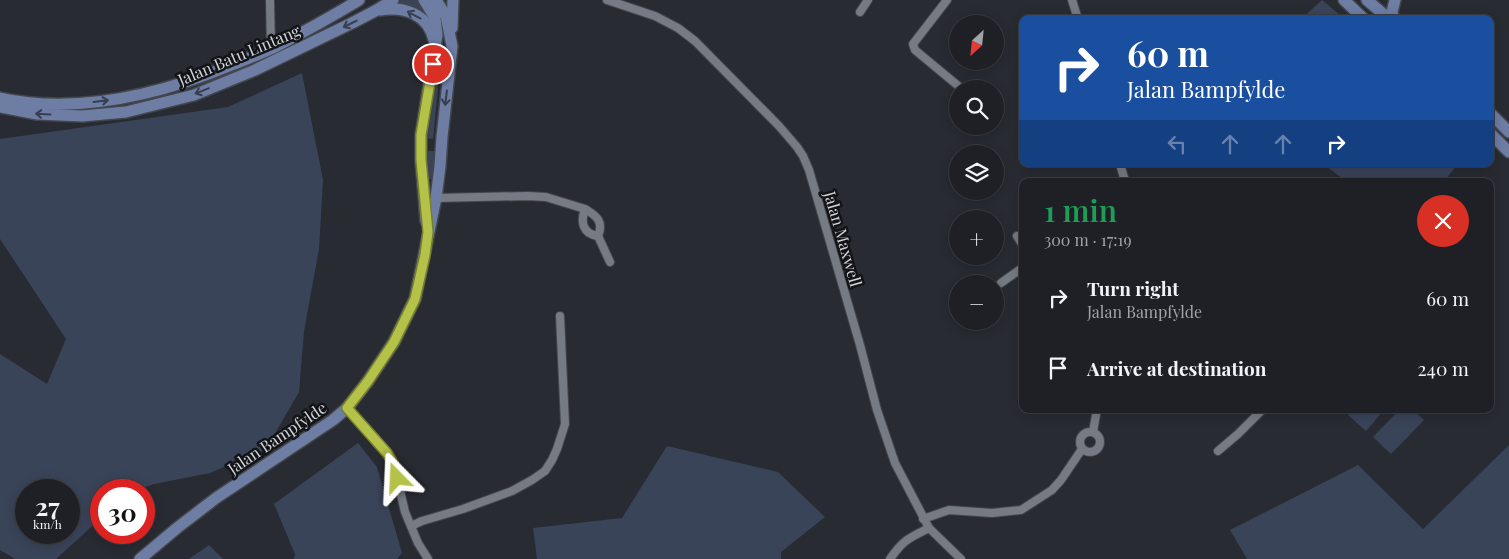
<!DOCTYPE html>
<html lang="en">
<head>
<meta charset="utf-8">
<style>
	body { margin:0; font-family:"Playfair Display",serif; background:#2b2d32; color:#f1f3f6; height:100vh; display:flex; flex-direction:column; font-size:19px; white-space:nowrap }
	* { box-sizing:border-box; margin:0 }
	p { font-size:16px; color:#a1a3a7 }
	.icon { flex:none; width:28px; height:28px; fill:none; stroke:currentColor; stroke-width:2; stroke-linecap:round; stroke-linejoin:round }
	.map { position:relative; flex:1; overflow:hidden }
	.panel { position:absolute; left:1019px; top:178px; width:475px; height:235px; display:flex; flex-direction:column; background:#1e2026; border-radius:10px; box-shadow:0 2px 12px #0003,0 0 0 1px #3c3e43 }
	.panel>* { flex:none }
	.banner { position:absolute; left:1019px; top:15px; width:475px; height:152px; border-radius:10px; box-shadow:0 2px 12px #0003,0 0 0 1px #3c3e43; background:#1a4fa0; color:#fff; overflow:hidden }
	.needle { width:32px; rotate:207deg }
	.fabs { position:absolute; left:949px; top:15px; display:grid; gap:10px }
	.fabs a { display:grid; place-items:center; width:55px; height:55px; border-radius:50%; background:#1e2026; box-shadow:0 2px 12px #0003,0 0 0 1px #3c3e43; font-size:25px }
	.speed { position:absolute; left:15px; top:479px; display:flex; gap:10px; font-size:25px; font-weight:700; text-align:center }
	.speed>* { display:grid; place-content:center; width:65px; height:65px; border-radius:50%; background:#1e2026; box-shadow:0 2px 12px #0003,0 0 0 1px #3c3e43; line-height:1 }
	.speed small { font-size:12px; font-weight:400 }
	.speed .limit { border:8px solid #d22; background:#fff; color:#111 }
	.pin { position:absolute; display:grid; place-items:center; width:42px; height:42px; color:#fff; margin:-21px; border:2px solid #fff; border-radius:50%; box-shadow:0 1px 5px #0007 }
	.me { position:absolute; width:55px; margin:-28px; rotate:339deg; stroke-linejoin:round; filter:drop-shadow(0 0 4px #0008) }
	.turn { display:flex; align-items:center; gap:18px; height:105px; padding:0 25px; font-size:22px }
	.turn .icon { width:65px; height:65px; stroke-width:2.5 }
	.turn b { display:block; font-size:35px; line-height:42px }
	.lanes { display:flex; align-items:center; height:48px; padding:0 25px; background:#0003; justify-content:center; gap:25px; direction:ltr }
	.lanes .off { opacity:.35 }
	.round { display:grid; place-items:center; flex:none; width:52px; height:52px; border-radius:26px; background:#2b2d32 }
	.summary { display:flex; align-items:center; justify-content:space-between; height:85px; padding:0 25px }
	h1 { font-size:30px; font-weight:600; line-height:38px; color:#1e9e55 }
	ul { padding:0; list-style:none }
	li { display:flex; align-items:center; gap:15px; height:70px; padding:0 25px }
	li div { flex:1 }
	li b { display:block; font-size:19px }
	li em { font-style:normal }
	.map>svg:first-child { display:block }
</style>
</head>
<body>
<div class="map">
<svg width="1509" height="559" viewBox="0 0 1509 559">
	<rect width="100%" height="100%" fill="#282b32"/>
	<g fill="#3a4459" fill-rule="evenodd">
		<polygon points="401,0 419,0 431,18 397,3"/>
		<polygon points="1322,0 1345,19 1301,19"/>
		<polygon points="443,36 433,139 426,138"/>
		<path d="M 302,73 L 323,180 L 319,249 L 304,331 L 299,392 L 266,449 L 210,473 L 154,484 L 137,490 L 101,490 L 101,518 L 56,559 L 15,559 L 0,550 L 0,354 L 47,384 L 66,339 L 0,239 L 0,139 L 228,107 ZM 26,490 L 69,490 L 69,532 L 26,532 Z"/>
		<polygon points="425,151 435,151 434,179 429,179"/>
		<polygon points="1323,164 1458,164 1444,181 1346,181"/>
		<polygon points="1354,409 1385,409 1366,431 1348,415"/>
		<polygon points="1400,409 1412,409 1424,420 1391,454 1373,437"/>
		<polygon points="358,443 377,467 402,553 397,559 294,559 295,554 274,504"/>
		<polygon points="1509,445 1509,559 1247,559 1230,530 1358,465 1423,529"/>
		<polygon points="667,446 778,472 825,517 781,552 781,559 537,559 533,528 622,518"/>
		<polygon points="209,545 223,559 189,559"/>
	</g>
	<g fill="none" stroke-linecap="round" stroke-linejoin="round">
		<g stroke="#43464c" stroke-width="10">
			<g id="street">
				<polyline points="270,0 271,49"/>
				<polyline points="607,0 655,16 678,28 695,41 779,126 797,147 803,156 809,170 860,345 877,410 895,463 929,528 961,559"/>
				<polyline points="947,0 913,44 915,50 962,89"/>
				<polyline points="1072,0 1078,19"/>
				<polyline points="860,12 868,0"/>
				<polyline points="1120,164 1125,181"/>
				<path d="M 436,198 L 527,196 L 546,197 L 585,209 C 597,216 604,222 598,236 C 583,234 580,222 585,209"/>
				<polyline points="598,236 610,262"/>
				<polyline points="1017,236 1022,244"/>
				<polyline points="1001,283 1022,268"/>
				<polyline points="347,408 387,453 394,465 405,512 418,543 428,559"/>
				<circle cx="1090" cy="442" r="10"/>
				<polyline points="1093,432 1097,409"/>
				<polyline points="1218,451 1238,434 1263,409"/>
				<polyline points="923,519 949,510 992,513 1021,510 1052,490 1061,480 1082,449"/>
				<polyline points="411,526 422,521 463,509 512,491 532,480 545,471 552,460 557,449 565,424 560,316"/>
				<path d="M 890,559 C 903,540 909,538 929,528"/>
			</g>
		</g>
		<g stroke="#43464c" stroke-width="14">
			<g id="secondary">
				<polyline points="424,0 435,18 437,35 421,135 421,160 426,221"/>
				<polyline points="1344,0 1364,19"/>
				<polyline points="1367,0 1389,19"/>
				<path d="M 380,10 C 404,6 428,14 434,40"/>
				<polyline points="1394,19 1392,12 1395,0"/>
				<polyline points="452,28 453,0"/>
				<path d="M 0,98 C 78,115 162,94 234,64 C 247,59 260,54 273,48 C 302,33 331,17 359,0"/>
				<polyline points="0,107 37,114 82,116 126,112 194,95 255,70 352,23 375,11 393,0"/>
				<polyline points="1490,113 1509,132"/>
				<polyline points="1490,133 1509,152"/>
				<polyline points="140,559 177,528 216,498 333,420 347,408 368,381 394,342 415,299 436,198 440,166 442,137 452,46 446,16 436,0"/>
			</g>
		</g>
		<use href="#street" stroke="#767a82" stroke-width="8"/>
		<use href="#secondary" stroke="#6d7da4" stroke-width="11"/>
	</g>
	<defs><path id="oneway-shaft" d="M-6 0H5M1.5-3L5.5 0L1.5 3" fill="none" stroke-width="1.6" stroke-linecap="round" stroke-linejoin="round" transform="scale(1.25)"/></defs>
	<g stroke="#363e4f">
		<use href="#oneway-shaft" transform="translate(414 15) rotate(-152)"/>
		<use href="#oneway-shaft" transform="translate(350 24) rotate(154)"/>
		<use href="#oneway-shaft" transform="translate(202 91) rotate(158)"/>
		<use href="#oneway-shaft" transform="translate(446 98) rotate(97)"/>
		<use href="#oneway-shaft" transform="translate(101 101) rotate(-7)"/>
		<use href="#oneway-shaft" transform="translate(43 114) rotate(-177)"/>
	</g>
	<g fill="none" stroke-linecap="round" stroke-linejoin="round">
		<g stroke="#767e2f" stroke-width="12">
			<polyline id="route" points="397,478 394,465 387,453 347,408 368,381 394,342 415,299 425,255 428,232 421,160 421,135 433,64"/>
		</g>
		<use href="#route" stroke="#b5c249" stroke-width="9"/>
	</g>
	<g text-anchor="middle" stroke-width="5" stroke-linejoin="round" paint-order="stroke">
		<g font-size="16" fill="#d3d5da" stroke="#121417">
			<text transform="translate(239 55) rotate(-23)" y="6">Jalan Batu Lintang</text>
			<text transform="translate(843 239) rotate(74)" y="6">Jalan Maxwell</text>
			<text transform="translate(277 438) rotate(-34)" y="6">Jalan Bampfylde</text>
		</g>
	</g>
</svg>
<div class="fabs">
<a><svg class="needle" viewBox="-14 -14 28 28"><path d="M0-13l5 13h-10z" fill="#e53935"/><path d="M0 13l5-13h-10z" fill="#a1a3a7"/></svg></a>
<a><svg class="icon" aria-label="search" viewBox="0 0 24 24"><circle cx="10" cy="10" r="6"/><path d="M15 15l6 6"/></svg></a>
<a><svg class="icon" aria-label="layers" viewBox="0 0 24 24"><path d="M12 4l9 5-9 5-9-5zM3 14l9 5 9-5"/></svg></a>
<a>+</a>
<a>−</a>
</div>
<div class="speed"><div>27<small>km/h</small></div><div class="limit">30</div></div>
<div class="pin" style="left:433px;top:64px;background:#d93025"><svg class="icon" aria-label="arrive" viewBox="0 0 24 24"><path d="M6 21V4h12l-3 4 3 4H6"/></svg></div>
<svg class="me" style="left:397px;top:478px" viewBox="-20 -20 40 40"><path d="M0-17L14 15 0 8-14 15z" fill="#b5c249" stroke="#fff" stroke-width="4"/></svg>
<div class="banner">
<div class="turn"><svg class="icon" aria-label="right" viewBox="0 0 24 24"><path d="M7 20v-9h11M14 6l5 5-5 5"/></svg><div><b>60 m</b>Jalan Bampfylde</div></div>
<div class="lanes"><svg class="icon off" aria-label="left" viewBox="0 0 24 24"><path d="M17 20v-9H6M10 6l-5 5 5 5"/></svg><svg class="icon off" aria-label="ahead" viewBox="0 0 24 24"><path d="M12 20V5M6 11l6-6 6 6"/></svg><svg class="icon off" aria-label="ahead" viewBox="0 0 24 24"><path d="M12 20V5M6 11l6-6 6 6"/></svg><svg class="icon" aria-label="right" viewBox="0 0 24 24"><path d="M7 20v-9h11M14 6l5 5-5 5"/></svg></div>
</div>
<section class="panel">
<div class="summary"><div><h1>1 min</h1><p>300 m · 17:19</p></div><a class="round" style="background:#d93025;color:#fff"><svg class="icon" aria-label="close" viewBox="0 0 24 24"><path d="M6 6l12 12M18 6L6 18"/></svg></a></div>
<ul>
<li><svg class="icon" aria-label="right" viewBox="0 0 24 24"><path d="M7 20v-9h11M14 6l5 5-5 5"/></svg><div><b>Turn right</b><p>Jalan Bampfylde</p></div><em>60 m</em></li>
<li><svg class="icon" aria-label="arrive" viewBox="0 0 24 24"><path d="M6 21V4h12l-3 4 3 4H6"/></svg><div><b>Arrive at destination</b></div><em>240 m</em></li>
</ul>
</section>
</div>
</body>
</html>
